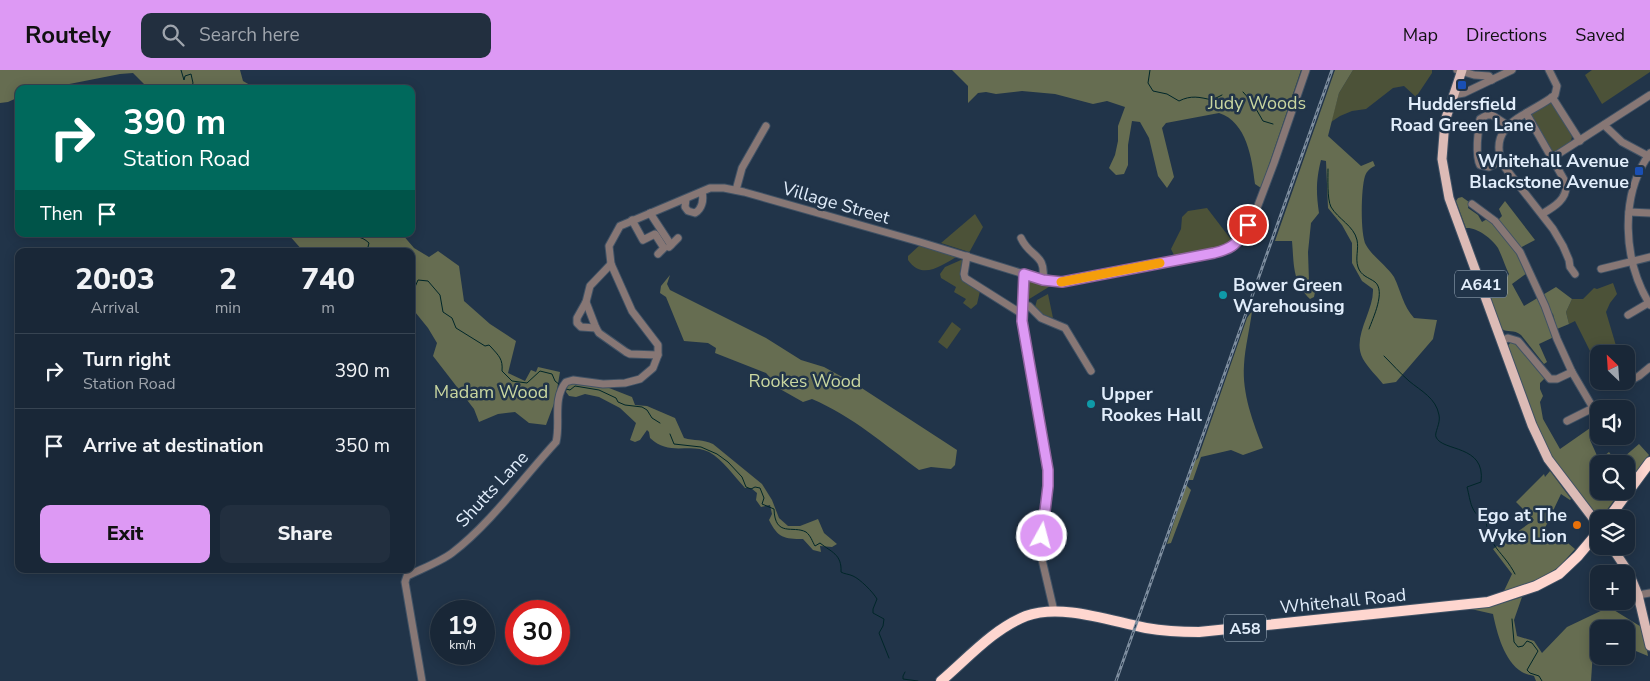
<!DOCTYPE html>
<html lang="en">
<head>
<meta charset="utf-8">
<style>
	body { margin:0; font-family:"Nunito Sans",sans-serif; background:#222f3f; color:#f1f3f6; height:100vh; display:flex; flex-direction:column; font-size:19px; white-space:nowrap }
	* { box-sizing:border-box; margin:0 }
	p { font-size:16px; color:#9fa5ad }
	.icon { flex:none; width:28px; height:28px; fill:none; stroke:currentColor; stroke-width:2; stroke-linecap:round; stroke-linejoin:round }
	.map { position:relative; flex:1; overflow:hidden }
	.panel { position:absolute; left:15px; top:178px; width:400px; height:325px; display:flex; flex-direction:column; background:#192737; border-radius:10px; box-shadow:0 2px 12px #0003,0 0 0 1px #374452 }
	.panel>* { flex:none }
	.guide { position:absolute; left:15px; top:15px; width:400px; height:152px; border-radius:10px; box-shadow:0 2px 12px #0003,0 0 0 1px #374452; background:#00695c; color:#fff; overflow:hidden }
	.needle { width:32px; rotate:335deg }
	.buttons { position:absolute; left:1590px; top:275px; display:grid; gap:10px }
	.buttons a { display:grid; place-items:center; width:45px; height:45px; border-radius:10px; background:#192737; box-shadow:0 2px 12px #0003,0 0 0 1px #374452; font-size:25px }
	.speed { position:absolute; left:430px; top:530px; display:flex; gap:10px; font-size:25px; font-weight:700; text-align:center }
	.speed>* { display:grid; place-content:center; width:65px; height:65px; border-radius:50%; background:#192737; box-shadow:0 2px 12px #0003,0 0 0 1px #374452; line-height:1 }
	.speed small { font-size:12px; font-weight:400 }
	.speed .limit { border:8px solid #d22; background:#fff; color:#111 }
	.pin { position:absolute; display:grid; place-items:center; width:42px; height:42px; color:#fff; margin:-21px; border:2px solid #fff; border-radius:50%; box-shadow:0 1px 5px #0007 }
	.me { position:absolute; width:55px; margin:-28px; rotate:7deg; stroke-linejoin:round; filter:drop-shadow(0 0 4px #0008) }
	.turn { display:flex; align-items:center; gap:18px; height:105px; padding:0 25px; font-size:22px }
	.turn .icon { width:65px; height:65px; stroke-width:2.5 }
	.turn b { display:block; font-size:35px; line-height:42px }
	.then { display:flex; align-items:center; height:48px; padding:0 25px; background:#0003; gap:10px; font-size:19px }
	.eta { display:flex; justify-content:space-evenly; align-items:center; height:85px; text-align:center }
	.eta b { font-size:30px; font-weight:800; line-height:35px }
	.cta { display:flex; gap:10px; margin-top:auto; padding:10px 25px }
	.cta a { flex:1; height:58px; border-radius:10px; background:#dd99f4; color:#111; font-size:20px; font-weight:800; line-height:58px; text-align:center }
	.cta a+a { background:#222f3f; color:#f1f3f6 }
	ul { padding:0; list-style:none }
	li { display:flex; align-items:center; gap:15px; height:75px; padding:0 25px; border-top:1px solid #374452 }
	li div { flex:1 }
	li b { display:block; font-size:19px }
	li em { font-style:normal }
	header { display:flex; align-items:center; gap:30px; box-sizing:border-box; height:70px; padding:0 25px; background:#dd99f4; color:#111 }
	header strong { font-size:24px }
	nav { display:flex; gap:28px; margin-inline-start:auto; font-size:18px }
	.search { width:350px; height:45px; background:#222f3f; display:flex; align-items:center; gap:12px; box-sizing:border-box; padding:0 18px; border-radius:10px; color:#9fa5ad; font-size:19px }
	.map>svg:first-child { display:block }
</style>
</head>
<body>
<header>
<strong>Routely</strong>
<div class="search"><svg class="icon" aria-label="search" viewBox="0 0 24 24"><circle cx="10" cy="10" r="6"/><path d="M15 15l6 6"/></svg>Search here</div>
<nav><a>Map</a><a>Directions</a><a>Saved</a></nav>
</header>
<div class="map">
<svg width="1650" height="611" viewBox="0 0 1650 611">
	<rect width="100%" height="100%" fill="#213449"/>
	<g fill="#4c5238">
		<polygon points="1353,0 1432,0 1432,3 1416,27 1404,16 1393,18 1366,39 1352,41 1340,46 1331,52 1339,23"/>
		<polygon points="1592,0 1650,0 1650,2 1602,34 1585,5"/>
		<polygon points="1550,32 1553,33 1572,66 1571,72 1556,82 1550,81 1532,47 1532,42"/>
		<polygon points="1207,138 1233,172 1223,178 1175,187 1171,179 1181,159 1182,147 1188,141"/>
		<polygon points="975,144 983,157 970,181 969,182 941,173"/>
		<path d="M 920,175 L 958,186 C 942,195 922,211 908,190 L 908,186 Z"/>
		<polygon points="961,190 964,191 962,199 980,221 977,234 971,239 963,233 966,229 954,222 956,217 941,208 940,204 945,197"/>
		<polygon points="1027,209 1052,215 1026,231"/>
		<polygon points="1613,213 1617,224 1610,233 1606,242 1617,279 1608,284 1599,284 1599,288 1592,294 1593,287 1575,251 1569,254 1566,242 1572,229 1583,229 1594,218 1597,219"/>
		<polygon points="1048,224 1053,248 1039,243 1035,237 1037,230"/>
		<polygon points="952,252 961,259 947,279 938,272"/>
	</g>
	<g fill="#666d51">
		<polygon points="0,0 240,0 243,11 257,19 149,19 133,3 120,4 44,19 19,19 19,27 8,32 0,33"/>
		<path d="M 952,0 L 1301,0 L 1261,118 L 1255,114 C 1252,89 1247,52 1219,43 L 1166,53 L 1162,58 L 1174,107 L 1167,118 L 1158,106 L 1149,68 L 1140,52 L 1132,51 L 1128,75 L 1128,95 L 1124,104 L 1116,105 L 1109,98 L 1115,85 L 1118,71 L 1118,56 L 1125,37 L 1107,31 L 1093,34 L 1055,24 L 1022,21 L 996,24 L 986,22 L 978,23 L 968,33 L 968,16 Z"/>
		<path d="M 1335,0 L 1353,0 L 1339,23 L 1328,66 L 1361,96 L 1373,91 L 1375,96 C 1370,98 1367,101 1365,106 C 1361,118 1360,164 1366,175 C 1373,187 1386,195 1394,207 C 1401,221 1403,236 1414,248 L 1437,250 L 1433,269 L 1396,312 L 1383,314 C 1377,306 1368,298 1363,289 C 1351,267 1374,242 1373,219 L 1362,211 L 1352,193 L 1352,173 L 1342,155 L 1328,138 L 1326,91 L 1321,90 C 1316,110 1316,122 1319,143 L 1311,153 L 1308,182 L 1309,211 L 1315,222 L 1314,227 L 1310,229 C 1292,212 1294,193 1292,171 L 1275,171 Z"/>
		<path d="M 1462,127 L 1469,132 L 1468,138 L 1478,145 L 1482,152 L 1487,149 L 1495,153 L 1502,146 L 1499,139 L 1505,131 L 1535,170 L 1516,180 L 1527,203 L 1512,214 L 1524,236 L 1556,217 L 1572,229 L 1566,242 L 1569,254 L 1557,259 L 1553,244 L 1548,240 L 1554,267 L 1539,274 L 1547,292 L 1544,294 L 1521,265 C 1514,259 1507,263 1502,259 L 1484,211 L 1506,209 L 1509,204 C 1505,196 1502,186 1498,178 C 1492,168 1476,157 1466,158 L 1456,131 L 1458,128 Z"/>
		<polygon points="288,164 402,164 414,178 429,187 438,181 459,196 464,231 490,254 516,271 508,303 525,311 531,300 536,302 538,297 560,302 555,331 546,355 529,353 515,342 498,344 479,352 474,339 433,286 437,273 428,258 411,237 411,181 303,181"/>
		<path d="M 670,205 L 667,214 L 670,220 L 766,268 L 801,290 L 824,297 L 857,315 L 957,380 L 955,395 L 951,399 L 931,397 L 919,400 C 885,375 852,346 812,329 L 803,332 L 780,319 L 766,303 L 715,283 L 716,278 L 708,273 L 684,271 L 666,227 L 660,223 L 661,216 Z"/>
		<path d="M 1252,241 C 1250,258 1245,277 1244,295 C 1242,324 1253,352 1263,378 L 1243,385 L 1231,380 L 1201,387 L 1193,410 L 1188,410 L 1195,391 L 1198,388 L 1247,248 Z"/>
		<polygon points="1514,271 1545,308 1540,313 1540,319 1543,326 1540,332 1543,349 1560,379 1593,356 1596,361 1590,370 1599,390 1609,382 1617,393 1639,374 1649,385 1626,415 1626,394 1599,394 1599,421 1621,421 1603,445 1597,445 1556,394 1545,376 1508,276 1510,273"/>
		<path d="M 580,313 L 604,316 L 632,327 L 635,335 L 647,336 L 675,348 L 684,368 C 694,371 703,369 713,374 L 762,414 L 772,430 L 779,448 L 788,456 L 800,456 L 818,449 L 824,463 L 837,474 L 832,477 L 820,476 L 821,482 L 813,480 L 803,469 C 784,469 778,468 769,450 L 772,444 L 770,435 L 761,437 L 756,430 L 757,423 L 751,418 L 745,418 C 734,406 723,390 709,382 C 690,372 670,387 650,368 L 649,362 L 647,360 L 640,370 L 635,372 L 630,370 L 636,353 L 620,338 L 599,327 L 585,324 L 576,327 L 569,326 L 566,322 L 568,314 Z"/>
		<polygon points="1550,401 1571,429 1570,430 1561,424 1544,460 1563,469 1575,479 1559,497 1538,510 1503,523 1512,504 1493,479 1534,450 1516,432 1544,404 1545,407"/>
		<polygon points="1186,415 1191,420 1171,473 1167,474"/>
		<path d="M 1522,527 L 1514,550 L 1517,566 L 1534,571 L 1542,583 L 1567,557 L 1609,537 L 1643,558 L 1648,586 L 1626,577 L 1626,559 L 1599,559 L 1599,577 L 1593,581 L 1591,611 L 1536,611 L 1534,606 C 1530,605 1525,604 1522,602 C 1504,591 1497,563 1493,544 L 1471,539 L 1506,532 Z"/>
	</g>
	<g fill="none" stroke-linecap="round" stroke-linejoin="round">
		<g stroke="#002629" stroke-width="1">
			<polyline points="181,0 184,10 185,6 191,4 193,13 191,19"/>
			<path d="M 1150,0 L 1148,13 L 1153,21 L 1167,24 L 1179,31 C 1191,25 1199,27 1212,30 L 1222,25"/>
			<polyline points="1243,22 1252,32 1263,51 1273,54"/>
			<path d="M 1328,99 C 1328,108 1327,129 1331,137 C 1338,149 1354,156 1357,170 C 1359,179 1355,188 1358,197 C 1361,206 1368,207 1375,212 C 1386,221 1373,248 1369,259"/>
			<path d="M 342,164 C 353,167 361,165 369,173 L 368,177 L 373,181"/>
			<path d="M 411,214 L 415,217 L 418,210 L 428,211 L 440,225 L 443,242 L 452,248 L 456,258 L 485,276 L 489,275 L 491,277 C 499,286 503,289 502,301 L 512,311 L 527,313 L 540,301 L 552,304 L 555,311 L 560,315"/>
			<path d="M 1384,286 C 1392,294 1400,303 1409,311 C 1421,321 1436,328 1439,345 C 1441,353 1434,363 1436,367 C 1442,382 1486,374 1481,412 L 1467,417 C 1471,432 1470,443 1486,451 C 1489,478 1503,481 1515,504"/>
			<polyline points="566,319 570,320 575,316 599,320 616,328 618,332 625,335 642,337 647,340 652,348 660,353"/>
			<path d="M 670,364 L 674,374 L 701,377 L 717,384 L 728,392 L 742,407 L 746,417 L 751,419 L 755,417 L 760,418 L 764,428 L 762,434 L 774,439 C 775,468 793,455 806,462 C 811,466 812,471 815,476 L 820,473 C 831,482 842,484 841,502 C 844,504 849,504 853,506 C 860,509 873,522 877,529 L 873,539 L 873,543 L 884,549 L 883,556 L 879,563 L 889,588"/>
			<polyline points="1512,549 1514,572 1518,577 1523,576 1527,571 1532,573 1538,581 1527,600 1530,603 1539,606 1542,611"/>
			<polyline points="905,602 903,606 903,609 918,611"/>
		</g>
		<g stroke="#405265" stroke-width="9">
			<g id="minor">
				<polyline points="1457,0 1474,5 1489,6 1492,10"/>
				<path d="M 1549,0 L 1557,16 L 1555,25 C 1530,45 1485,53 1503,95 L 1553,159 L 1563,176 L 1569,190 L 1570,197 L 1575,204"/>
				<polyline points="1453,25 1464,23 1512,0"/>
				<polyline points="1552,27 1580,71"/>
				<path d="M 1526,43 L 1566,113 C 1568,129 1554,137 1542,144"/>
				<polyline points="1604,55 1622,72 1650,87"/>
				<path d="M 1650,83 C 1619,126 1623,191 1650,235"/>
				<polyline points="1552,88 1650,25"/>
				<path d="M 1501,91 L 1489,97 L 1480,95 C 1475,86 1478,60 1480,49 L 1487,45 L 1492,45 L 1507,55"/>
				<polyline points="736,120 742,98 766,56"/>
				<path d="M 686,129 L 685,137 L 688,141 L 695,143 C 702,139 704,130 702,122"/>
				<polyline points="1472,134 1495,151 1520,182 1545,236 1557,269 1572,302 1599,348"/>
				<polyline points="1629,142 1650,143"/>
				<polyline points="650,143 671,175"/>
				<polyline points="632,150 643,170 655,164 664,178 658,184"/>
				<path d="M 1021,168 C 1030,188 1046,183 1043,209"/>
				<polyline points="669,177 678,168"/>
				<polyline points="967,186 964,204 965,208 1022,244"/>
				<polyline points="611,194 590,216 586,232 596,258 599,263 626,282 630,284 658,285"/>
				<polyline points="1601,199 1650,187"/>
				<polyline points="1024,204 1022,251 1048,400 1048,416 1040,481 1054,541"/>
				<polyline points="586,232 577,248 577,253 581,257 596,258"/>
				<polyline points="1024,235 1029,236 1041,248 1065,258 1091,301"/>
				<polyline points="1628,245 1650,232"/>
				<polyline points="1501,271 1508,268 1518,271 1550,309 1557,309 1572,302"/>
				<polyline points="1626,313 1639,306 1650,297"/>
				<polyline points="1567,351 1593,338"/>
				<polyline points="1609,366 1613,370"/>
				<polyline points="1638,525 1650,523"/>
				<path d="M 422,611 L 405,512 L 407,506 C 421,499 440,492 452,483 C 491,453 522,409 556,372 C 561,353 552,329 566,312 L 573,310 L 603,314 L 625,313 L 640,309 L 653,298 L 658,285 L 658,275 L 632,241 L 611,194 L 609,176 L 620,156 L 710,118 L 724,118 L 744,122 L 920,172 L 1024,204 L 1062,212 L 1223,181 L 1229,180 L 1238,172 L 1257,138 L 1274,93 L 1306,0"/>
			</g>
		</g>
		<g stroke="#405265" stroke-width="11">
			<g id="major">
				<polyline points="1462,0 1445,51 1442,89 1449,128 1532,355 1548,389 1599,456"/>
				<polyline points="1611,476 1629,503 1638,525 1650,576"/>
			</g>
		</g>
		<g stroke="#405265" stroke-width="12">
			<g id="highway">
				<polyline points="1608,449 1650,392"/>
				<path d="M 941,611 C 967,589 993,559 1026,546 C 1061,533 1110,551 1146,558 C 1163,561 1181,562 1199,562 L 1488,532 L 1536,516 L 1559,504 L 1578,486 L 1599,461"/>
			</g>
		</g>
		<use href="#minor" stroke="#877775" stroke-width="7"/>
		<use href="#major" stroke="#dcbbb6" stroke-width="9"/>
		<use href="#highway" stroke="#fed6cf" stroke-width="10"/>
		<g stroke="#7e8e9f" stroke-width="3">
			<polyline id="rail" points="1116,611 1332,0"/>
		</g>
		<use href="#rail" stroke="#213449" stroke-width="1" stroke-dasharray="4" stroke-linecap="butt"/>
	</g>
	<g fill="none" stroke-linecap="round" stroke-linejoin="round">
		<g stroke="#90639f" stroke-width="12">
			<path id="route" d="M 1042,466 L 1048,416 L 1048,400 L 1022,251 L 1024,204 L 1043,210 L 1062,212 L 1214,183 C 1235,178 1237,173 1248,155"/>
		</g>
		<use href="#route" stroke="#dd99f4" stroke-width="9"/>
		<polyline stroke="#f59e0b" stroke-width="9" points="1061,212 1160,193"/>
	</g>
	<g fill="#1a4fb4" stroke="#213449" stroke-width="2">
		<rect x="1457" y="10" width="10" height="10" rx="2.5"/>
		<rect x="1634" y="96" width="10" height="10" rx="2.5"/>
	</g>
	<g fill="#0f9aa8" stroke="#213449" stroke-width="2">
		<circle cx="1223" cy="225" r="5"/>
		<circle cx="1091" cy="334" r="5"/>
	</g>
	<circle fill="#e8710a" stroke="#213449" stroke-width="2" cx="1577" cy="455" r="5"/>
	<g text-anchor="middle" stroke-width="5" stroke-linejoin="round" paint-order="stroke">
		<g fill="#213449" stroke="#a7b6c6" stroke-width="1">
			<rect x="1455" y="200.5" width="52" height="27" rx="4"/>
			<rect x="1224" y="544.5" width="42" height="27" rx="4"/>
		</g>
		<g font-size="16" font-weight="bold" fill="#e1edfb">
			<text x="1481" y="220">A641</text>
			<text x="1245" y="564">A58</text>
		</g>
		<g font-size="18" fill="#c9d6a0" stroke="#213449">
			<text x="1257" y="39">Judy Woods</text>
			<text x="805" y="317">Rookes Wood</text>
			<text x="491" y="328">Madam Wood</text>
		</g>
		<g font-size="18" font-weight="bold" fill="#e1edfb" stroke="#213449" text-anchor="end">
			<text x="1462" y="40" text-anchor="middle">Huddersfield<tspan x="1462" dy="21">Road Green Lane</tspan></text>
			<text x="1629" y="97">Whitehall Avenue<tspan x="1629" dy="21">Blackstone Avenue</tspan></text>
			<text x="1233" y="221" text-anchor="start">Bower Green<tspan x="1233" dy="21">Warehousing</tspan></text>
			<text x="1101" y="330" text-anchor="start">Upper<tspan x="1101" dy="21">Rookes Hall</tspan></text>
			<text x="1567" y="451">Ego at The<tspan x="1567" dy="21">Wyke Lion</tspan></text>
		</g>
		<g font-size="18" fill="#e1edfb" stroke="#213449">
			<text transform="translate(836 133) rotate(16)" y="6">Village Street</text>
			<text transform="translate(492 419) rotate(-47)" y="6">Shutts Lane</text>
			<text transform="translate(1343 531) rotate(-6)" y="6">Whitehall Road</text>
		</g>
	</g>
</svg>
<div class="buttons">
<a><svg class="needle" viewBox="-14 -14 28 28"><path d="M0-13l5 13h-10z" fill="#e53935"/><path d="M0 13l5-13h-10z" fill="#9fa5ad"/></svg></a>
<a><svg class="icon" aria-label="sound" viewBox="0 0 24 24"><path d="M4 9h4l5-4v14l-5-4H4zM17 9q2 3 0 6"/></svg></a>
<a><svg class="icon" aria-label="search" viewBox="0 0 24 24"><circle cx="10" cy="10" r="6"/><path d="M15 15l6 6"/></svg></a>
<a><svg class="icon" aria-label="layers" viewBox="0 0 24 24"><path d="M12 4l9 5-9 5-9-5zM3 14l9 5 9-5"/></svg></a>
<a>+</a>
<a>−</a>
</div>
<div class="speed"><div>19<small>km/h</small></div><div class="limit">30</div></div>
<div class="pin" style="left:1248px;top:155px;background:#d93025"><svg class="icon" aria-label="arrive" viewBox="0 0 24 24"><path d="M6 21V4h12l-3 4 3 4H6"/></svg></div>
<svg class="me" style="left:1042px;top:466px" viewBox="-20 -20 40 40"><circle r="17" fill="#dd99f4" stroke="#fff" stroke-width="3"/><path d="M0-11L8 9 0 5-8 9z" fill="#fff"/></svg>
<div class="guide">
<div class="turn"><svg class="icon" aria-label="right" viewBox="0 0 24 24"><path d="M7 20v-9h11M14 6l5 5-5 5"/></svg><div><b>390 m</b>Station Road</div></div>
<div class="then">Then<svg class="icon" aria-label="arrive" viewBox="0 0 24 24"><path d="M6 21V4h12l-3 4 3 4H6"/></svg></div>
</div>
<section class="panel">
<div class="eta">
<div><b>20:03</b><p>Arrival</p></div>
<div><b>2</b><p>min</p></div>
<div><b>740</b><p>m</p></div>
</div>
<ul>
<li><svg class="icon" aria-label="right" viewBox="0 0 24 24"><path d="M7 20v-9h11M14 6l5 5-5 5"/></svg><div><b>Turn right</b><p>Station Road</p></div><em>390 m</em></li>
<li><svg class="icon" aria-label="arrive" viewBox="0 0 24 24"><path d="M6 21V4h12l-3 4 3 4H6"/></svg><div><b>Arrive at destination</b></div><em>350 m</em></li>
</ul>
<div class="cta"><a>Exit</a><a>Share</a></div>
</section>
</div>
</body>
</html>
